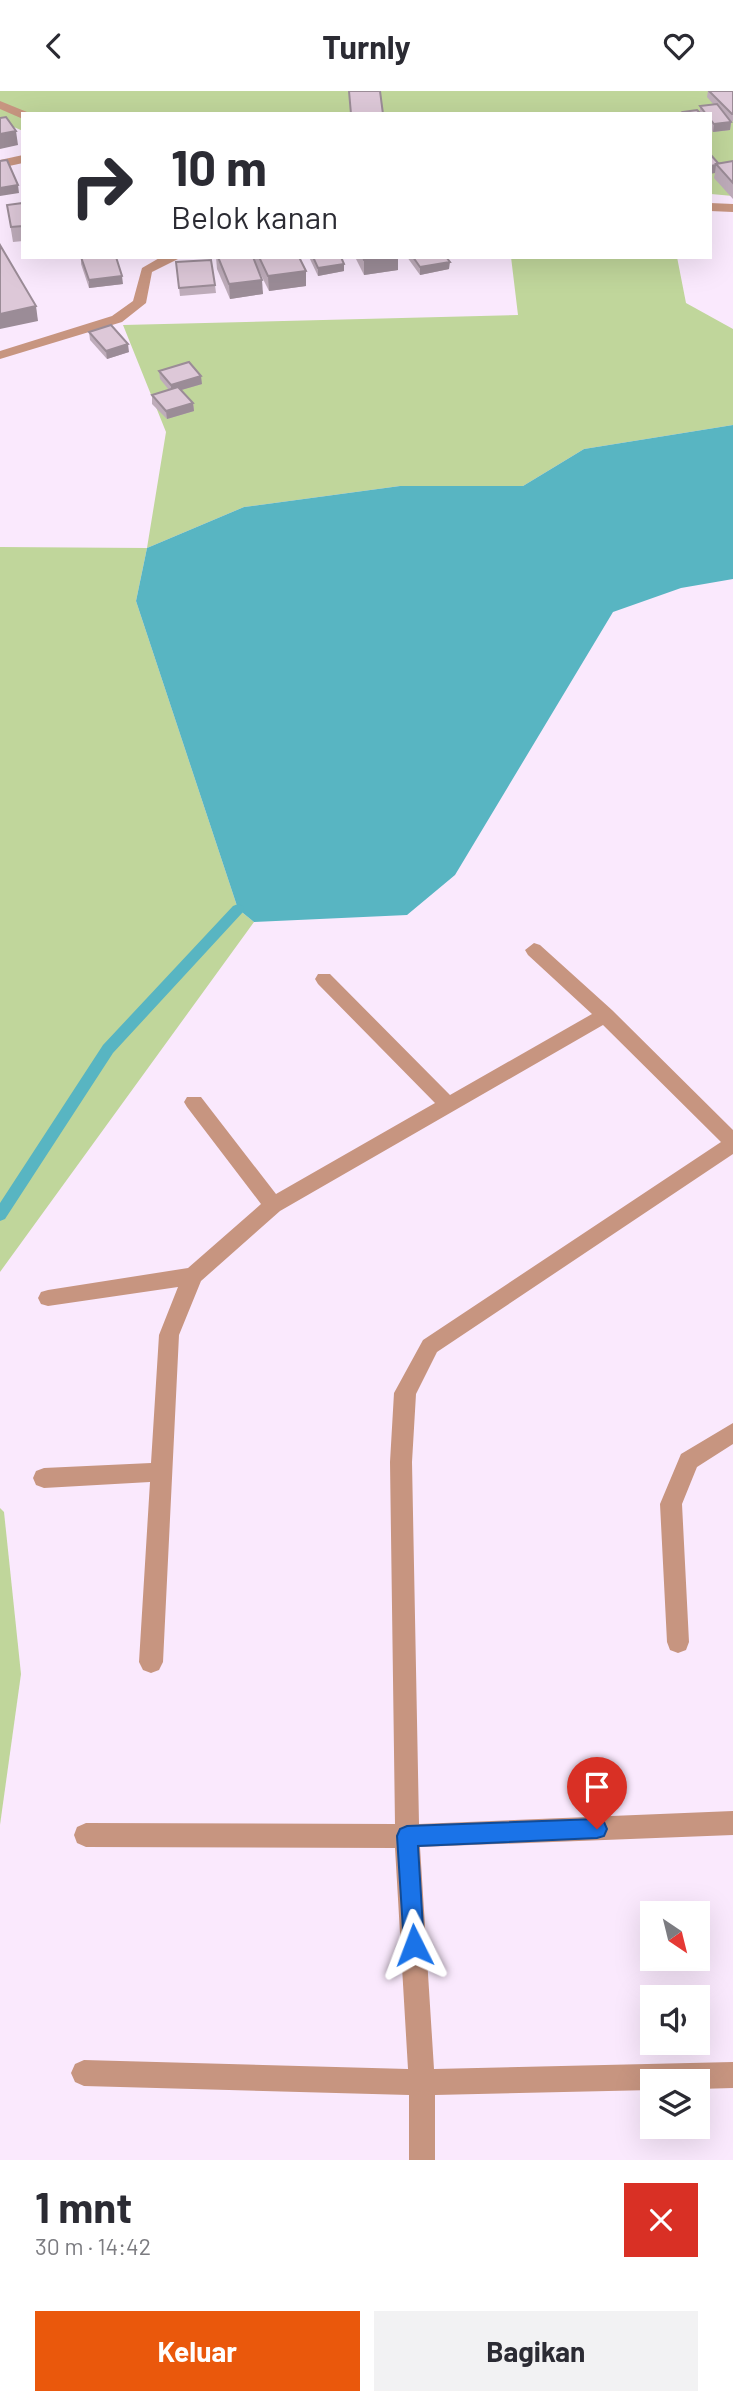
<!DOCTYPE html>
<html lang="id">
<head>
<meta charset="utf-8">
<style>
	body { margin:0; font-family:Barlow,sans-serif; background:#f2f2f3; color:#2b2b33; height:100vh; display:flex; flex-direction:column; font-size:26px; white-space:nowrap }
	* { box-sizing:border-box; margin:0 }
	p { font-size:23px; color:#7c7c81 }
	.icon { flex:none; width:38px; height:38px; fill:none; stroke:currentColor; stroke-width:2; stroke-linecap:round; stroke-linejoin:round }
	.map { position:relative; height:2069px; overflow:hidden }
	.sheet { display:flex; flex-direction:column; background:#fff; flex:1 }
	.sheet>* { flex:none }
	.banner { position:absolute; left:21px; top:21px; width:691px; height:147px; border-radius:0px; box-shadow:0 7px 28px #0002; background:#fff; color:#2b2b33; overflow:hidden }
	.needle { width:46px; rotate:145deg }
	.tools { position:absolute; left:640px; top:1810px; display:grid; gap:14px }
	.tools a { display:grid; place-items:center; width:70px; height:70px; border-radius:0px; background:#fff; box-shadow:0 7px 28px #0002; font-size:35px }
	.pin { position:absolute; display:grid; place-items:center; width:60px; height:60px; color:#fff; margin:-72px -30px; border-radius:50% 50% 50% 0; rotate:-45deg; box-shadow:0 0 7px #0007 }
	.pin .icon { rotate:45deg }
	.me { position:absolute; width:77px; margin:-38px; rotate:357deg; stroke-linejoin:round; filter:drop-shadow(0 0 5px #0008) }
	.turn { display:flex; align-items:center; gap:24px; height:147px; padding:0 35px; font-size:32px }
	.turn .icon { width:91px; height:91px; stroke-width:2.5 }
	.turn b { display:block; font-size:49px; line-height:60px }
	.round { display:grid; place-items:center; flex:none; width:74px; height:74px; border-radius:0px; background:#f2f2f3 }
	.summary { display:flex; align-items:center; justify-content:space-between; height:119px; padding:0 35px }
	h1 { font-size:42px; font-weight:700; line-height:52px }
	.cta { display:flex; gap:14px; margin-top:auto; padding:14px 35px }
	.cta a { flex:1; height:80px; border-radius:0px; background:#ea580c; color:#fff; font-size:28px; font-weight:700; line-height:80px; text-align:center }
	.cta a+a { background:#f2f2f3; color:#2b2b33 }
	header { display:flex; justify-content:space-between; align-items:center; height:91px; padding:0 35px; background:#fff; font-size:32px; font-weight:700 }
	.map>svg:first-child { display:block }
</style>
</head>
<body>
<header><svg class="icon" aria-label="back" viewBox="0 0 24 24"><path d="M15 5l-7 7 7 7"/></svg>Turnly<svg class="icon" aria-label="heart" viewBox="0 0 24 24"><path d="M12 20l-8-8c-3-5 5-10 8-4 3-6 11-1 8 4z"/></svg></header>
<div class="map">
<svg width="733" height="2069" viewBox="0 0 733 2069">
	<rect width="100%" height="100%" fill="#fae9fd"/>
	<g fill="#c0d69b">
		<polygon points="0,0 733,0 733,105 711,103 710,23 23,23 23,40 0,30"/>
		<polygon points="511,166 677,166 686,212 733,238 733,334 584,358 523,395 400,395 244,416 147,457 136,510 238,818 254,831 0,1181 0,456 147,457 166,341 123,234 518,224"/>
		<polygon points="0,1417 4,1421 21,1583 0,1734"/>
	</g>
	<polygon fill="#58b5c2" points="733,334 733,488 681,497 613,521 455,784 407,824 254,831 238,818 136,510 147,457 244,416 400,395 523,395 584,358"/>
	<g fill="none" stroke-linecap="round" stroke-linejoin="round">
		<polygon fill="#58b5c2" fill-rule="evenodd" points="238,813 243,815 244,818 243,821 113,962 5,1128 0,1130 0,1112 103,954 233,815"/>
		<g fill="#c79580" fill-rule="evenodd">
			<polygon points="0,10 27,21 28,23 23,23 23,28 0,18"/>
			<polygon points="23,64 23,72 0,77 0,69"/>
			<polygon points="710,112 733,113 733,121 710,120"/>
			<polygon points="161,166 182,166 152,181 146,212 122,231 0,268 0,260 112,225 133,210 142,177"/>
			<polygon points="534,852 540,854 612,919 733,1039 733,1063 437,1261 416,1303 412,1371 419,1733 733,1720 733,1744 420,1756 434,1978 733,1971 733,1997 698,1998 698,1990 653,1990 653,1999 435,2004 435,2069 409,2069 409,2004 84,1995 75,1991 71,1982 75,1973 84,1969 408,1978 395,1757 86,1756 77,1752 74,1744 77,1736 86,1732 395,1733 390,1371 394,1302 423,1249 721,1051 603,934 280,1120 201,1190 179,1244 163,1571 159,1579 151,1582 143,1579 139,1571 150,1391 44,1397 36,1394 33,1387 36,1380 44,1377 151,1372 159,1244 178,1196 48,1215 41,1213 38,1207 41,1201 48,1199 188,1177 261,1113 187,1016 184,1011 187,1006 201,1006 276,1103 435,1012 318,893 315,888 318,883 330,883 450,1004 592,923 528,864 525,859"/>
			<polygon points="733,1332 733,1353 697,1376 682,1413 689,1551 686,1559 678,1562 670,1559 667,1551 660,1413 681,1363"/>
		</g>
	</g>
	<g fill="#beacba">
		<polygon points="708,0 733,0 733,30 731,31 730,39 713,41 711,38 710,40 710,23 683,23 683,21 700,21 700,15 714,14 707,6"/>
		<polygon points="710,63 718,72 733,70 733,108 714,87 715,82"/>
		<polygon points="23,112 23,150 13,151 7,114"/>
		<polygon points="81,166 123,193 89,197 81,173"/>
		<polygon points="216,166 253,166 263,203 230,208 217,178"/>
		<polygon points="255,166 299,166 306,195 269,200 255,172"/>
		<polygon points="309,166 341,166 344,173 344,180 318,185"/>
		<polygon points="355,166 398,166 398,179 364,184"/>
		<polygon points="407,166 446,166 449,178 420,184"/>
		<polygon points="176,171 215,194 216,202 180,205"/>
		<polygon points="89,241 129,261 107,268 90,249"/>
		<polygon points="159,280 202,293 181,299 193,312 194,320 167,328 152,313 152,304 169,299 160,288"/>
	</g>
	<g fill="#9b8c97">
		<polygon points="731,31 730,39 713,41 714,33"/>
		<polygon points="16,40 18,54 0,58 0,43"/>
		<polygon points="716,74 715,82 710,83 710,75"/>
		<polygon points="18,94 19,102 0,105 0,97"/>
		<polygon points="384,166 398,166 398,179 364,184 364,169"/>
		<polygon points="450,171 449,178 420,184 420,176"/>
		<polygon points="344,173 344,180 318,185 318,177"/>
		<polygon points="306,180 306,195 269,200 268,185"/>
		<polygon points="122,185 123,193 89,197 89,189"/>
		<polygon points="262,189 263,203 230,208 229,193"/>
		<polygon points="36,215 38,230 0,238 0,223"/>
		<polygon points="128,253 129,261 107,268 106,260"/>
		<polygon points="201,285 202,293 171,302 171,294"/>
		<polygon points="193,312 194,320 167,328 166,320"/>
	</g>
	<g fill="#ddc8d8" stroke="#9b8c97" stroke-width="2">
		<polygon points="349,0 380,0 383,23 351,23"/>
		<polygon points="709,0 733,0 733,23 732,23"/>
		<polygon points="717,13 731,31 714,33 710,28 710,23 706,23 700,15"/>
		<polygon points="697,19 701,23 685,23 683,21"/>
		<polygon points="6,26 16,40 0,43 0,27"/>
		<polygon points="710,63 718,72 716,73 716,74 710,75"/>
		<polygon points="7,69 18,94 0,97 0,70"/>
		<polygon points="733,70 733,92 716,73"/>
		<polygon points="23,112 23,135 11,136 7,114"/>
		<polygon points="0,154 36,215 0,223"/>
		<polygon points="81,166 116,166 122,185 89,189"/>
		<polygon points="218,166 253,166 262,189 229,193"/>
		<polygon points="259,166 299,166 306,180 268,185"/>
		<polygon points="313,166 341,166 344,173 318,177"/>
		<polygon points="363,166 384,166 364,169"/>
		<polygon points="413,166 446,166 450,171 420,176"/>
		<polygon points="211,169 215,194 179,197 176,171"/>
		<polygon points="111,234 128,253 106,260 89,241"/>
		<polygon points="189,271 201,285 171,294 159,280"/>
		<polygon points="178,296 193,312 166,320 152,304"/>
	</g>
	<polygon fill="#1a73e8" stroke="#114b97" stroke-width="2" points="597,1728 604,1731 607,1738 604,1745 597,1747 418,1755 424,1854 421,1862 414,1865 407,1862 404,1854 397,1745 400,1738 407,1735"/>
</svg>
<div class="tools">
<a><svg class="needle" viewBox="-14 -14 28 28"><path d="M0-13l5 13h-10z" fill="#e53935"/><path d="M0 13l5-13h-10z" fill="#7c7c81"/></svg></a>
<a><svg class="icon" aria-label="sound" viewBox="0 0 24 24"><path d="M4 9h4l5-4v14l-5-4H4zM17 9q2 3 0 6"/></svg></a>
<a><svg class="icon" aria-label="layers" viewBox="0 0 24 24"><path d="M12 4l9 5-9 5-9-5zM3 14l9 5 9-5"/></svg></a>
</div>
<div class="pin" style="left:597px;top:1738px;background:#d93025"><svg class="icon" aria-label="arrive" viewBox="0 0 24 24"><path d="M6 21V4h12l-3 4 3 4H6"/></svg></div>
<svg class="me" style="left:414px;top:1854px" viewBox="-20 -20 40 40"><path d="M0-17L14 15 0 8-14 15z" fill="#1a73e8" stroke="#fff" stroke-width="4"/></svg>
<div class="banner">
<div class="turn"><svg class="icon" aria-label="right" viewBox="0 0 24 24"><path d="M7 20v-9h11M14 6l5 5-5 5"/></svg><div><b>10 m</b>Belok kanan</div></div>
</div>
</div>
<section class="sheet">
<div class="summary"><div><h1>1 mnt</h1><p>30 m · 14:42</p></div><a class="round" style="background:#d93025;color:#fff"><svg class="icon" aria-label="close" viewBox="0 0 24 24"><path d="M6 6l12 12M18 6L6 18"/></svg></a></div>
<div class="cta"><a>Keluar</a><a>Bagikan</a></div>
</section>
</body>
</html>
